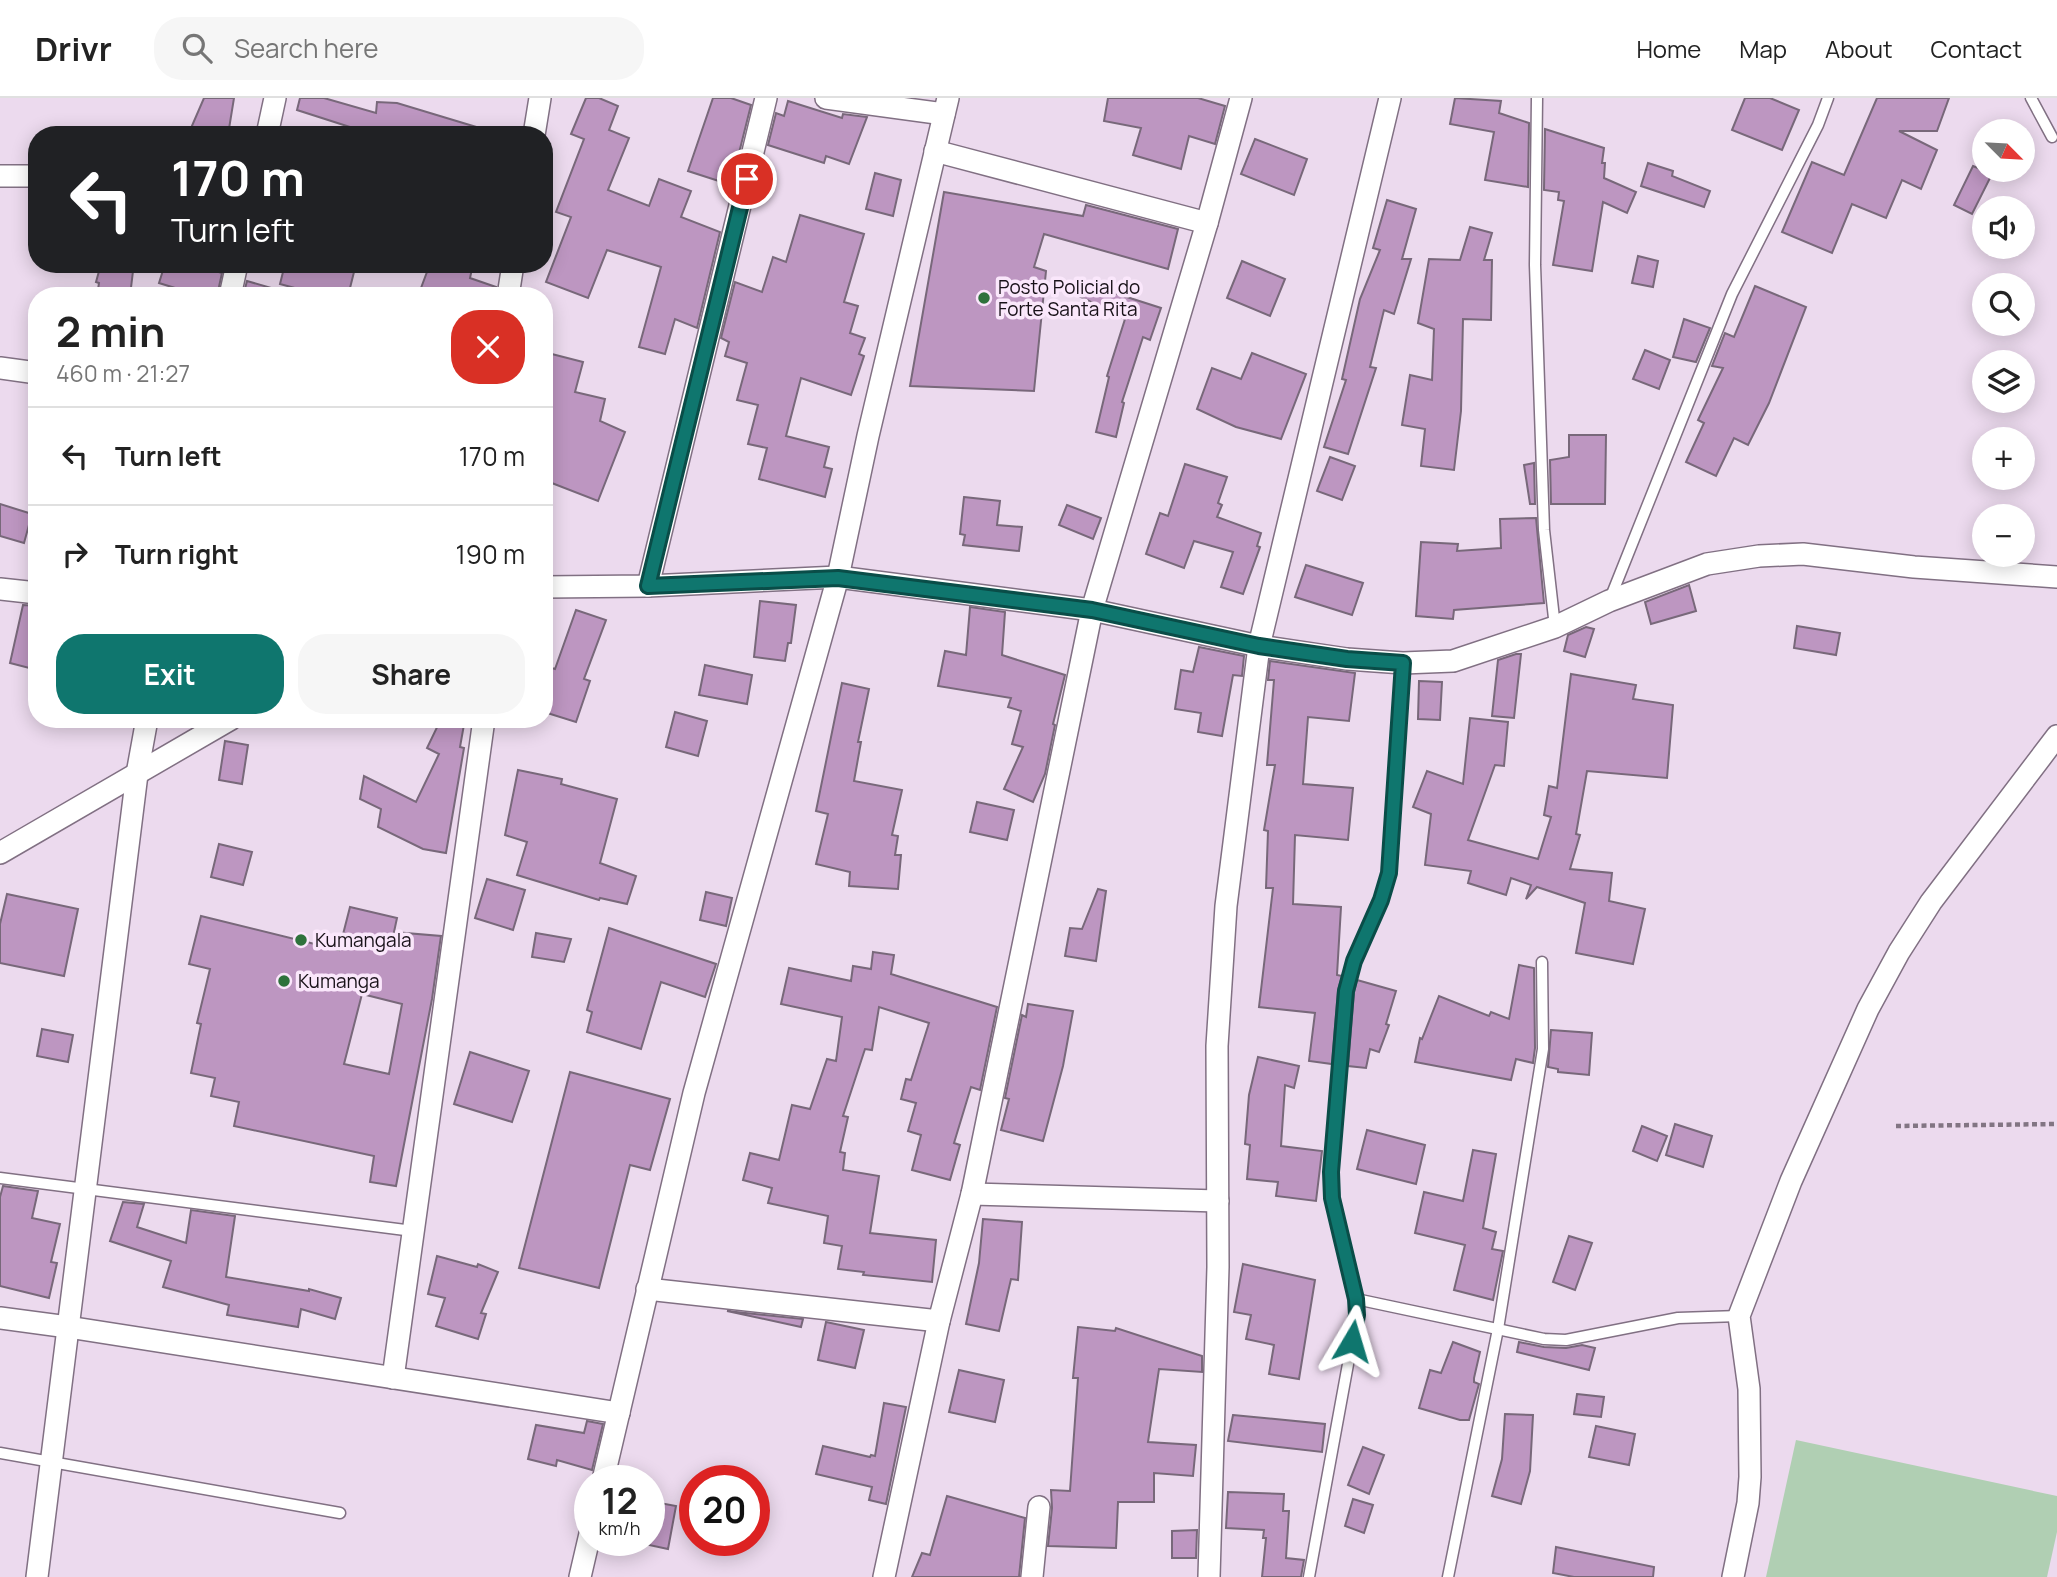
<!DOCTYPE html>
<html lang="en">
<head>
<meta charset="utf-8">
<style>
	body { margin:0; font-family:Manrope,sans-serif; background:#f6f6f6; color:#222; height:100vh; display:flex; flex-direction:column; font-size:26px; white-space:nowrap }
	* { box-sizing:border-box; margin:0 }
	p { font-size:23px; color:#767676 }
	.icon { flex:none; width:38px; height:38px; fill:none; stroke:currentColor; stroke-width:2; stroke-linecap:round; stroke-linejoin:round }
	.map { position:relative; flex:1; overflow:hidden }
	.details { position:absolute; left:28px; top:189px; width:525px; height:441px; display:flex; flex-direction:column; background:#fff; border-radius:28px; box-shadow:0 4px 18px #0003 }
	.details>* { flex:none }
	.top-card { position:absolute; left:28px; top:28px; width:525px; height:147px; border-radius:28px; box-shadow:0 4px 18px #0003; background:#202124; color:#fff; overflow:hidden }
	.needle { width:46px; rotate:114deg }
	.controls { position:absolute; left:1972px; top:21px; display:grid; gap:14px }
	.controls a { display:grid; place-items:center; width:63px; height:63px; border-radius:50%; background:#fff; box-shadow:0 4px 18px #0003; font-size:35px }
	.speed { position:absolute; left:574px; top:1367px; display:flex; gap:14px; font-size:35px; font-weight:700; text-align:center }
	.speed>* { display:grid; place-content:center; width:91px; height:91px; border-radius:50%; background:#fff; box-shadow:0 4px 18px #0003; line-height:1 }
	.speed small { font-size:18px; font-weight:400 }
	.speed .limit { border:10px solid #d22; background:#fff; color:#111 }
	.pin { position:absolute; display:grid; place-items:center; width:60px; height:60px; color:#fff; margin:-30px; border:4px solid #fff; border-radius:50%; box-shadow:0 2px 7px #0007 }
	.me { position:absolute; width:77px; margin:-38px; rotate:7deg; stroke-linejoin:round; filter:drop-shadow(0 0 5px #0008) }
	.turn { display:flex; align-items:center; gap:24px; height:147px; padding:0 28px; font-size:32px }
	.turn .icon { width:91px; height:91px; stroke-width:2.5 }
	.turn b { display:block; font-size:49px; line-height:60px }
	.round { display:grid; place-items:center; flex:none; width:74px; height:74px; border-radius:28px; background:#f6f6f6 }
	.head { display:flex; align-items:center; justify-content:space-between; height:119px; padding:0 28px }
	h1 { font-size:42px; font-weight:700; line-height:52px }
	.action { display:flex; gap:14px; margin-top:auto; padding:14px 28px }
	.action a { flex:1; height:80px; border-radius:28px; background:#0f766e; color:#fff; font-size:28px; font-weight:700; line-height:80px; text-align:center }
	.action a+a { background:#f6f6f6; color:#222 }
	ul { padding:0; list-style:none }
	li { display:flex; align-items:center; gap:21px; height:98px; padding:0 28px; border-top:2px solid #e0e0e0 }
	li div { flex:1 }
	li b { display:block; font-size:26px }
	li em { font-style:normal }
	header { display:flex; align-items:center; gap:42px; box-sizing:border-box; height:98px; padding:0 35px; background:#fff; border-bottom:2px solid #e0e0e0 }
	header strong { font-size:33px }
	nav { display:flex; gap:38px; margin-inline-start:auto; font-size:24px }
	.search { width:490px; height:63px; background:#f6f6f6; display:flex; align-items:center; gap:18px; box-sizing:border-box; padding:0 24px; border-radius:28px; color:#767676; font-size:26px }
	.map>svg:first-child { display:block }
</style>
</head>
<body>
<header>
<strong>Drivr</strong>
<div class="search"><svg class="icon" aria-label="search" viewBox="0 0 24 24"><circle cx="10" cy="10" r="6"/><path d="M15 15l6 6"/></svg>Search here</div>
<nav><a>Home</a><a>Map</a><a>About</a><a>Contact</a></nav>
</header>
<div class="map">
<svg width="2057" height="1479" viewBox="0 0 2057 1479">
	<rect width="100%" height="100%" fill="#ecdaee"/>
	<polygon fill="#b0cfb3" points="1796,1342 2057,1398 2057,1434 2047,1479 1766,1479"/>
	<g fill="#bd96c1" stroke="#78687a" stroke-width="2" fill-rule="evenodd">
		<polygon points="204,0 234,0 228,37 188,37"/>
		<polygon points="300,0 324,0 376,15 377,4 397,5 483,31 482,37 352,37 353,30 297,12"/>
		<polygon points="586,0 599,0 618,8 609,32 629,40 608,92 649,108 659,81 691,93 681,119 720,134 697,230 675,221 665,256 639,249 661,169 607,152 588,200 546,184 571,119 556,114 584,41 571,36"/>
		<polygon points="713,0 731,0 751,7 739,55 728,86 688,73"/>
		<polygon points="1108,0 1198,0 1225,8 1215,46 1189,38 1181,71 1133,57 1141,30 1104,23"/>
		<polygon points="1455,0 1501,3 1499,15 1529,25 1528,89 1485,82 1494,34 1450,26"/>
		<polygon points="1745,0 1770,0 1799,12 1782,52 1732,32"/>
		<polygon points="1877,0 1949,0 1937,33 1899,33 1937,52 1921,91 1902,82 1886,120 1852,106 1832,155 1782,134 1812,64 1844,77"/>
		<polygon points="788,3 842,20 843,16 867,19 849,66 826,58 824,65 768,47 776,15 784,18"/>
		<polygon points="1545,31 1604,50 1602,65 1605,65 1604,80 1636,94 1627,115 1603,104 1592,173 1553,167 1564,103 1558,102 1559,94 1544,92"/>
		<polygon points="1255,41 1307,61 1294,97 1241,76"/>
		<polygon points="1648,65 1673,73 1672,78 1710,93 1704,109 1641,88"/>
		<polygon points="1973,68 1992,76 1972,116 1954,107"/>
		<polygon points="875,75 901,82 893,118 866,111"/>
		<polygon points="944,94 1083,118 1086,107 1178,131 1168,171 1044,136 1034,169 1046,173 1034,293 910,288"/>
		<polygon points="1387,102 1416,111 1402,161 1411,161 1394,216 1384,212 1370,269 1376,270 1348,356 1324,349 1346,282 1342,281 1360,201 1380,152 1373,150"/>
		<polygon points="800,117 864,136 844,204 858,208 850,235 865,240 859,256 864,258 851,297 801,280 786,338 829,349 824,369 832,371 825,399 759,381 767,350 748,346 758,307 737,302 747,265 725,258 729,244 721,240 735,184 762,194 773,159 786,164"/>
		<polygon points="1470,129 1492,135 1484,162 1492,162 1491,222 1463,221 1461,313 1454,372 1421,368 1425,331 1402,327 1410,277 1432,282 1434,231 1418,225 1429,161 1460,162"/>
		<polygon points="1638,158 1658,163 1653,189 1632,185"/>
		<polygon points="1242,163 1285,181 1270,218 1227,200"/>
		<polygon points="101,166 112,166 133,173 130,198 97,198 99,185 96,184"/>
		<polygon points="165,166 192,166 222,175 217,198 201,198 159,185"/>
		<polygon points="285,166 356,166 348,198 324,198 280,186"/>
		<polygon points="430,166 473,166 470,180 496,189 495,198 418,198"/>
		<polygon points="247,183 278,192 277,198 243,198"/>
		<polygon points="1080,184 1161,210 1150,242 1143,239 1122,304 1124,305 1116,339 1096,334 1109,279 1107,278 1125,221 1075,196"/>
		<polygon points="1755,188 1806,209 1769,305 1748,347 1734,340 1716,378 1686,364 1704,325 1698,322 1723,270 1712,268 1725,235 1734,239"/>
		<polygon points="1684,221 1710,230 1696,264 1673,259"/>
		<polygon points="1645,252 1670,262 1659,291 1633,281"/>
		<polygon points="544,254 583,264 575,294 605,301 600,323 625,334 598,403 544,382"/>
		<polygon points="1252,255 1306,276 1281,341 1236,329 1197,311 1212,270 1241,281"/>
		<polygon points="1569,337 1606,337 1605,406 1551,406 1550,362 1569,359"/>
		<polygon points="1330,359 1355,368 1342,402 1317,393"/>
		<polygon points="1534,365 1535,406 1530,406 1524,367"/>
		<polygon points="1185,366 1227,379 1218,405 1222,407 1217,419 1261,435 1257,448 1260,449 1243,496 1221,489 1233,454 1194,443 1184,470 1146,456 1160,415 1168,418"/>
		<polygon points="964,399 1000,403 997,427 1022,429 1019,453 963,447 965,437 960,436"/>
		<polygon points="0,406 32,416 24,445 0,438"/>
		<polygon points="1067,407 1101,420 1093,441 1059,427"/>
		<polygon points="1536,420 1544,505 1454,512 1453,521 1416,518 1421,444 1458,446 1457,453 1501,450 1500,421"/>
		<polygon points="1306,467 1363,485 1352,517 1295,499"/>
		<polygon points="1689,487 1696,513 1651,526 1645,504"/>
		<polygon points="760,503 796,507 791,545 788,545 785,563 754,559"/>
		<polygon points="23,507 37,508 37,572 10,565"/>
		<polygon points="970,509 1005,514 1002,557 1065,577 1053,626 1055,627 1045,676 1033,704 1004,691 1023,649 1012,646 1021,613 1008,609 1011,600 938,588 945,553 966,557"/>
		<polygon points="576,512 606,522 584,581 590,583 576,624 544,614 544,582 548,569 555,571"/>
		<polygon points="1797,528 1840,535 1836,557 1794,550"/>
		<polygon points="1586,529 1594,531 1585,559 1564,553 1568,537"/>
		<polygon points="1199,549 1244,558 1242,578 1233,577 1222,638 1198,634 1201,615 1175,611 1181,572 1193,574"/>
		<polygon points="1516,556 1521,556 1514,620 1492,618 1498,562"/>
		<polygon points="1270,563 1355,575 1349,623 1308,619 1303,686 1353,690 1348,742 1295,737 1293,806 1341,809 1337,877 1342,878 1338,892 1332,966 1309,963 1315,915 1259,909 1273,790 1266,790 1268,733 1264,732 1275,667 1267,667 1274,582 1268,582"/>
		<polygon points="705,567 752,577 747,606 699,597"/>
		<polygon points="1571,576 1636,587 1633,601 1673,607 1667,680 1587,673 1576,736 1580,737 1570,771 1612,775 1609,803 1645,811 1633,866 1576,855 1585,805 1537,789 1526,801 1531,787 1511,780 1506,797 1468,785 1471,773 1425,767 1431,716 1413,709 1427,673 1463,686 1470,620 1508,624 1504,668 1495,667 1468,742 1538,761 1551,719 1544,717 1549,688 1557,690"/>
		<polygon points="1419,583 1442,584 1440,622 1418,621"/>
		<polygon points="842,585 869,591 858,644 861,644 854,683 902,692 892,737 898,738 895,757 901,757 898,791 849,788 850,774 816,766 828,716 816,713"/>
		<polygon points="675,614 707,623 698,658 666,649"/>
		<polygon points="441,621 465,621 460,649 464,650 446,755 423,751 378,729 381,711 360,701 364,678 416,704 439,656 427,650"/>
		<polygon points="225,643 248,647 242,686 219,682"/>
		<polygon points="518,672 562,681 561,686 617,701 600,765 636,778 627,806 600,800 599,802 517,777 527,744 505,737"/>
		<polygon points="977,704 1014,712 1007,742 970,734"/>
		<polygon points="219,746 252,754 243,787 211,779"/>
		<polygon points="487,781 525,792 513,832 475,820"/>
		<polygon points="1098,791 1106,793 1096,863 1065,858 1070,830 1082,831"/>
		<polygon points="706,794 732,800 726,828 700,822"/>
		<polygon points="7,796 78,811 64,878 0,865 0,826"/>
		<path d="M 350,809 L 397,820 L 394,834 L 441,838 L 432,901 L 396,1088 L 370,1084 L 374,1058 L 234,1028 L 239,1004 L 211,998 L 215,980 L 191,975 L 201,926 L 197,925 L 210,871 L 189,866 L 201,818 L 339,852 ZM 362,896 L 402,906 L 389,976 L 344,966 Z"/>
		<polygon points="609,830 716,866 705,899 661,884 641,951 587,934 592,914 587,912"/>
		<polygon points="536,835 571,841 564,864 532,859"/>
		<polygon points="873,854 894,857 891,876 997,909 980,992 971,989 954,1045 960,1047 950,1082 912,1072 921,1037 908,1033 916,1005 901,1001 906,981 911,982 929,925 879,909 872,952 865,951 843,1018 848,1019 840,1054 845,1055 843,1072 879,1078 870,1135 936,1142 932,1184 863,1177 864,1174 838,1171 842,1148 824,1145 828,1118 768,1105 772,1090 743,1082 750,1055 779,1062 792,1007 810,1011 827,961 836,963 842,919 781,906 789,870 851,883 853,868 871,871"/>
		<polygon points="1519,867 1534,870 1535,950 1533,965 1516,961 1511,982 1415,964 1420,940 1422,941 1439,898 1489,918 1491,914 1509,921"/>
		<polygon points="1357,882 1396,893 1386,926 1389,927 1379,954 1370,951 1366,970 1348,968 1354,894"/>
		<polygon points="1028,906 1073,913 1063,968 1043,1043 1001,1032 1009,1001 1005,1000 1022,917 1026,919"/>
		<polygon points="42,931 73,937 68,964 37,958"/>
		<polygon points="1551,932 1592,935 1589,977 1558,974 1558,971 1548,969"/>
		<polygon points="470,954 529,973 512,1024 454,1006"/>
		<polygon points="1258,959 1299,968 1294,990 1285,987 1281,1048 1322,1053 1316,1103 1276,1098 1278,1084 1247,1081 1250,1047 1245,1046 1249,997"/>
		<polygon points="570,974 670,1001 650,1072 630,1067 599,1190 519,1170"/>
		<polygon points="1675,1026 1712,1038 1703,1069 1666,1057"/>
		<polygon points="1642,1028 1667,1038 1657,1063 1633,1053"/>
		<polygon points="1367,1032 1425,1047 1416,1086 1357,1071"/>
		<polygon points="1473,1052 1496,1056 1483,1130 1496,1134 1492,1151 1503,1153 1493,1202 1454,1192 1465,1147 1415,1135 1424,1094 1463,1103"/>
		<polygon points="3,1088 38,1093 32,1120 60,1126 51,1164 57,1165 49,1200 0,1188 0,1099"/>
		<polygon points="123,1104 144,1106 137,1129 186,1145 191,1112 235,1118 226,1179 309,1193 309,1191 341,1200 335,1221 301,1211 298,1229 227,1217 229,1207 163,1189 171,1163 110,1143"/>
		<polygon points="983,1121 1022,1124 1018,1182 1011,1181 999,1233 966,1226 979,1165"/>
		<polygon points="1569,1138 1592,1145 1575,1192 1553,1184"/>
		<polygon points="437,1158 477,1169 478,1166 498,1174 481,1215 486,1216 478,1241 436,1228 445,1200 428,1196"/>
		<polygon points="1243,1166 1315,1182 1299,1281 1269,1276 1274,1247 1246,1241 1251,1217 1234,1214"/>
		<polygon points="727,1213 803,1221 801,1229"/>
		<polygon points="826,1224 864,1232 855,1270 818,1262"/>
		<polygon points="1078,1229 1115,1233 1116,1230 1202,1258 1202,1274 1159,1271 1148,1344 1196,1347 1193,1378 1154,1375 1154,1404 1118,1404 1116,1450 1048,1448 1052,1410 1051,1392 1070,1393 1078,1280 1073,1280"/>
		<polygon points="1453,1244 1480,1254 1474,1280 1474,1284 1479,1286 1469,1322 1460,1322 1419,1310 1430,1272 1441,1275"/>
		<polygon points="1519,1244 1544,1249 1566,1250 1582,1247 1595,1250 1589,1272 1517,1254"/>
		<polygon points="959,1272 1004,1282 995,1324 949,1314"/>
		<polygon points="1577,1296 1604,1299 1601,1319 1574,1316"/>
		<polygon points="884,1305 906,1309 886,1406 869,1402 872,1389 816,1376 823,1348 870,1359 871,1357 875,1358"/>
		<polygon points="1505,1316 1533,1317 1530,1373 1521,1406 1492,1398 1502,1361"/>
		<polygon points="1233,1317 1325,1326 1322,1354 1228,1343"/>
		<polygon points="587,1323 603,1326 592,1372 557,1362 556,1368 528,1361 536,1327 584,1335"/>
		<polygon points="1596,1328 1635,1336 1629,1367 1589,1359"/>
		<polygon points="1363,1349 1384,1357 1369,1396 1348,1387"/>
		<polygon points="1228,1394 1284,1396 1283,1413 1289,1413 1286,1460 1304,1462 1301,1479 1262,1479 1266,1440 1263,1440 1264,1432 1226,1430"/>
		<polygon points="947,1398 1025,1420 1019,1479 912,1479 922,1455 930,1457"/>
		<polygon points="1353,1401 1373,1407 1364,1435 1345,1428"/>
		<polygon points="649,1403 676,1408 668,1451 649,1447"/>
		<polygon points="1197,1432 1196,1460 1172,1460 1172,1433"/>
		<polygon points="1556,1449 1654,1469 1653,1479 1574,1479 1553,1475"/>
	</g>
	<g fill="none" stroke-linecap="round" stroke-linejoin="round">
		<g stroke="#817083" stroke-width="13">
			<g id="lane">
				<polyline points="1537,0 1535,167 1544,432 1555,529"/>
				<polyline points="2031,0 2052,39"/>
				<polyline points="1610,501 1732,196 1818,27 1828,0"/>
				<polyline points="0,1080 413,1133"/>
				<polyline points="1356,1201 1544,1241 1566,1242 1678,1220 1739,1218"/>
				<polyline points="0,1355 340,1415"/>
				<polyline points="1309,1479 1357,1217 1356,1201 1332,1100 1331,1074 1346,893 1354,863 1381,802 1389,775 1403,565"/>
				<polyline points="1448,1479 1498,1231 1543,951 1542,864"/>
			</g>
		</g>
		<g stroke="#817083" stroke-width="24">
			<g id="street">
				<polyline points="826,0 944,16"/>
				<polyline points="267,37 275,0"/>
				<polyline points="534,37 540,0"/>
				<polyline points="935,53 1207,125"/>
				<polyline points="0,78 37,78"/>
				<polyline points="230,198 237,166"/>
				<polyline points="508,198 513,166"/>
				<polyline points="0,270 37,275"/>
				<polyline points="648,488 766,0"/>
				<polyline points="544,489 648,488 838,479 1092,512 1259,548 1347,561 1403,565 1453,563 1555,529 1609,503 1707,466 1759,458 1803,456 1914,469 2057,479"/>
				<polyline points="0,491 37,495"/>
				<polyline points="0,755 231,621"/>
				<polyline points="972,1096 1218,1103"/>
				<polyline points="647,1191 939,1223"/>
				<polyline points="0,1220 68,1229 619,1315"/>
				<polyline points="393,1280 484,621"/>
				<polyline points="603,1382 694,995 838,479 868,338 948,0"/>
				<polyline points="37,1479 137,676 147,621"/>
				<polyline points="580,1479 590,1436"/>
				<polyline points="884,1479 939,1223 972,1096 1092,512 1207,125 1241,0"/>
				<polyline points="1032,1479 1039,1409"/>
				<polyline points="1209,1479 1218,1169 1217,948 1226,808 1259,548 1390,0"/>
				<polyline points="1733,1479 1748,1405 1750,1379 1749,1291 1739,1218 1791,1083 1868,911 1899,854 1931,804 2057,638"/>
			</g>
		</g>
		<polyline stroke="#827583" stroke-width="4.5" stroke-dasharray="5 3.5" stroke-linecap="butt" points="1896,1028 2057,1026"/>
		<use href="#lane" stroke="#fff" stroke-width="10"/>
		<use href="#street" stroke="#fff" stroke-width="21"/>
	</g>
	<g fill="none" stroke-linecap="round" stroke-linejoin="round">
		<g stroke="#0a4d48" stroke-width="18">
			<polyline id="route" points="747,81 648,488 838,480 1092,512 1259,548 1347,561 1403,565 1389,775 1381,802 1354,863 1346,893 1331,1074 1332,1100 1356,1201 1357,1217 1352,1243"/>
		</g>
		<use href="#route" stroke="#0f766e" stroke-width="12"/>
	</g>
	<g fill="#2e723c" stroke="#fae7fb" stroke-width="2.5">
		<circle cx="984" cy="200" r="7"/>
		<circle cx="301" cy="842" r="7"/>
		<circle cx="284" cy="883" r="7"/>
	</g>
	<g text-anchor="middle" stroke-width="7" stroke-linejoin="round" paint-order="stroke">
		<g font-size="19" fill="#181118" stroke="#fae7fb" text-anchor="start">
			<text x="998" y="196">Posto Policial do<tspan x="998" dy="22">Forte Santa Rita</tspan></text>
			<text x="315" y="849">Kumangala</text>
			<text x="298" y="890">Kumanga</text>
		</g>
	</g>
</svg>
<div class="controls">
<a><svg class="needle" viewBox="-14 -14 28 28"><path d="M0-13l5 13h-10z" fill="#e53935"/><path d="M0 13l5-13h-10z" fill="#767676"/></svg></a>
<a><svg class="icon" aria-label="sound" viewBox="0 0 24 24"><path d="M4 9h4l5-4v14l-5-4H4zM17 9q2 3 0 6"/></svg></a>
<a><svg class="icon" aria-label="search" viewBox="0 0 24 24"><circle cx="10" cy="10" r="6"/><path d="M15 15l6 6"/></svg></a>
<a><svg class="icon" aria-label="layers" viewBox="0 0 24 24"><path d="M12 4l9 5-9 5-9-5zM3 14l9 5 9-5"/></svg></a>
<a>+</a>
<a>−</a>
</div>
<div class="speed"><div>12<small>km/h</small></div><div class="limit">20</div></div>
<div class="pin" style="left:747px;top:81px;background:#d93025"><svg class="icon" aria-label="arrive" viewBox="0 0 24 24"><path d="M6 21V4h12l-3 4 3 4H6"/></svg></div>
<svg class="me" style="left:1352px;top:1243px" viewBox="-20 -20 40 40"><path d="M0-17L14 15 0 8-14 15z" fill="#0f766e" stroke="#fff" stroke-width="4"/></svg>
<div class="top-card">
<div class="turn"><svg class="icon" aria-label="left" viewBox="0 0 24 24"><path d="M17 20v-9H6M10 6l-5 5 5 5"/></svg><div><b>170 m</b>Turn left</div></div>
</div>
<section class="details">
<div class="head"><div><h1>2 min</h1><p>460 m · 21:27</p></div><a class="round" style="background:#d93025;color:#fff"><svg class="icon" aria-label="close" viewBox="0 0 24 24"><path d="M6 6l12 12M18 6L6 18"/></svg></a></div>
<ul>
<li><svg class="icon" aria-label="left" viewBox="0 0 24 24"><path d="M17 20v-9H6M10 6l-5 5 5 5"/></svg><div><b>Turn left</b></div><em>170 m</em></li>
<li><svg class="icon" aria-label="right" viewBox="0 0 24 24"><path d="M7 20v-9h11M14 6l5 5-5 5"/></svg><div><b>Turn right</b></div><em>190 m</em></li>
</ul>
<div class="action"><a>Exit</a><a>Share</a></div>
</section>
</div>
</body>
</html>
